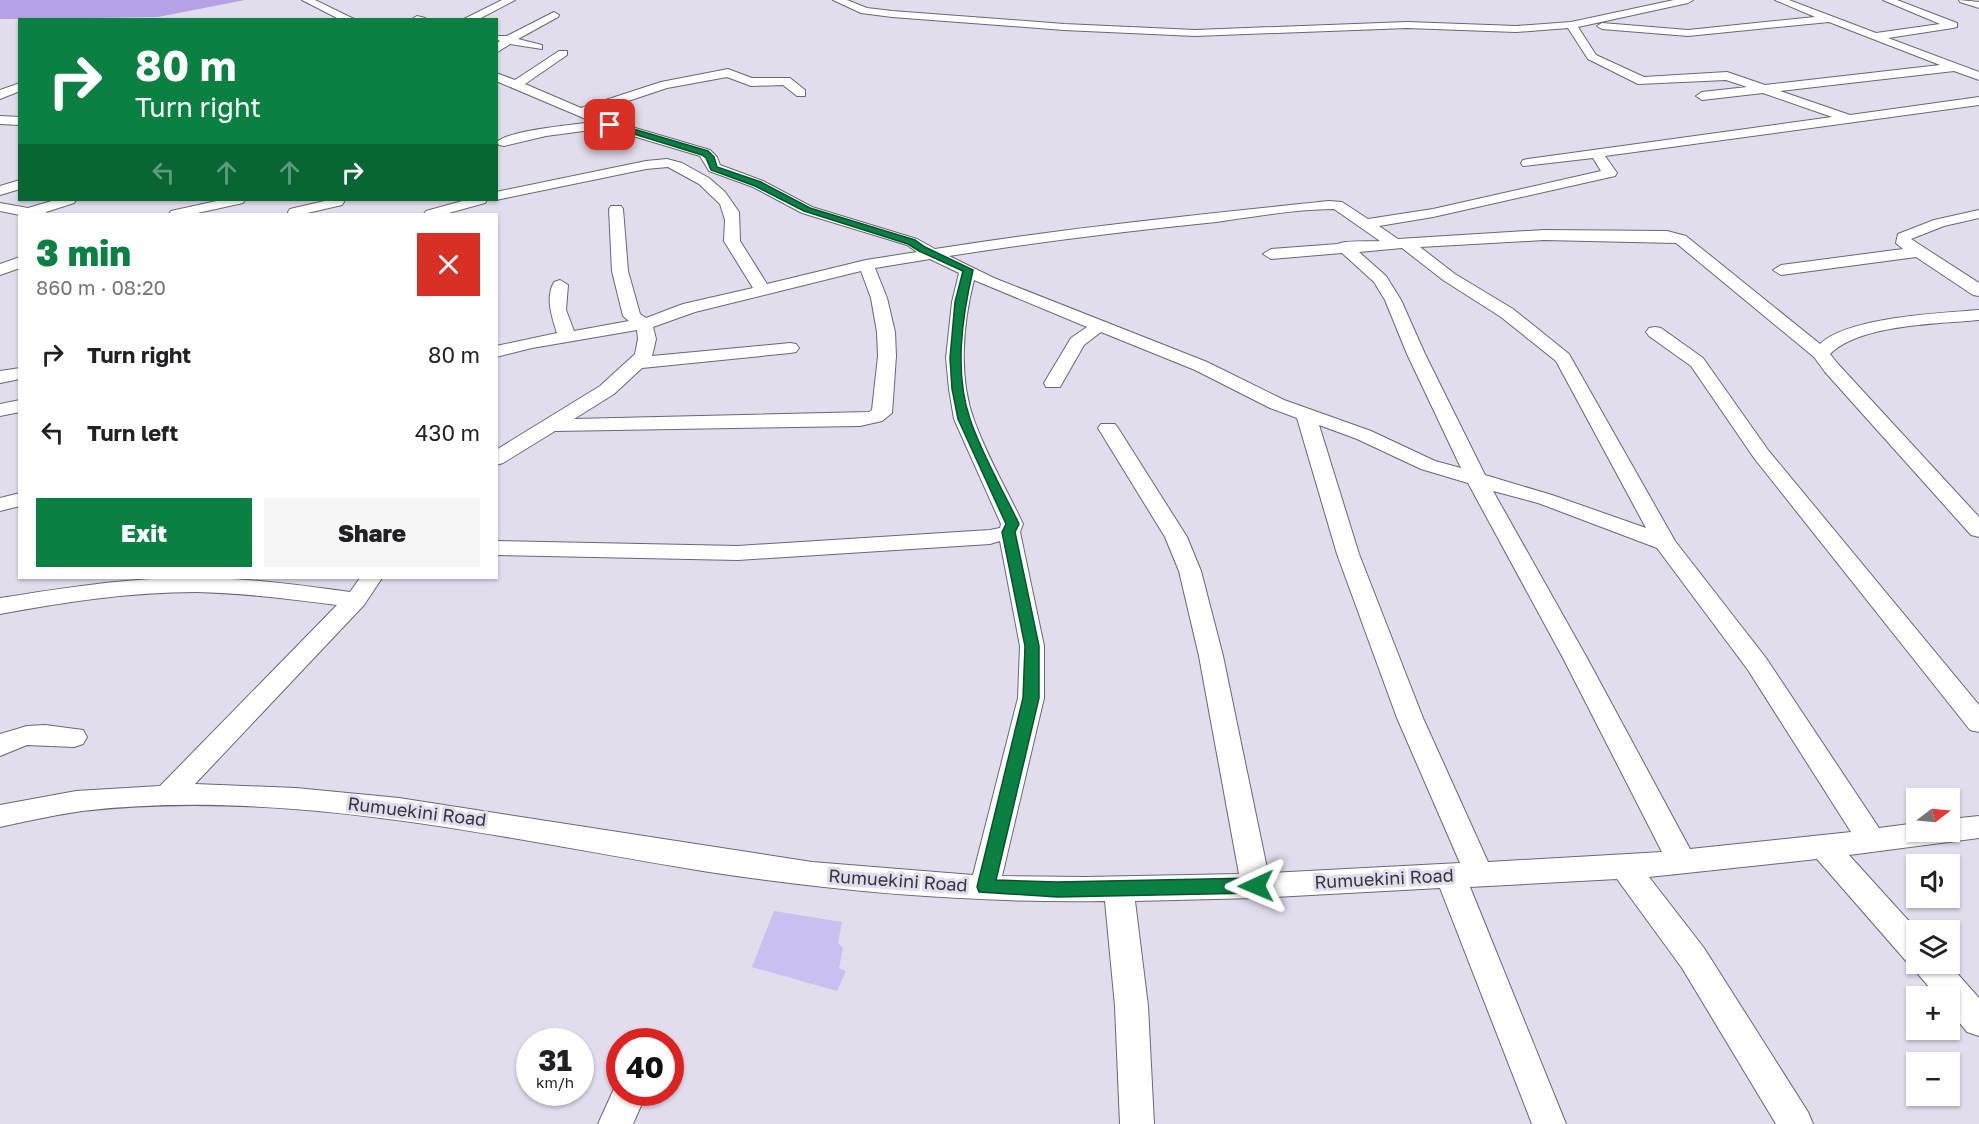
<!DOCTYPE html>
<html lang="en">
<head>
<meta charset="utf-8">
<style>
	body { margin:0; font-family:"Golos Text",sans-serif; background:#f6f6f6; color:#202124; height:100vh; display:flex; flex-direction:column; font-size:22px; white-space:nowrap }
	* { box-sizing:border-box; margin:0 }
	p { font-size:20px; color:#757577 }
	.icon { flex:none; width:33px; height:33px; fill:none; stroke:currentColor; stroke-width:2; stroke-linecap:round; stroke-linejoin:round }
	.map { position:relative; flex:1; overflow:hidden }
	.details { position:absolute; left:18px; top:213px; width:480px; height:366px; display:flex; flex-direction:column; background:#fff; border-radius:0px; box-shadow:0 2px 4px #0004 }
	.details>* { flex:none }
	.hud { position:absolute; left:18px; top:18px; width:480px; height:183px; border-radius:0px; box-shadow:0 2px 4px #0004; background:#0b8043; color:#fff; overflow:hidden }
	.needle { width:39px; rotate:74deg }
	.fabs { position:absolute; left:1906px; top:788px; display:grid; gap:12px }
	.fabs a { display:grid; place-items:center; width:54px; height:54px; border-radius:0px; background:#fff; box-shadow:0 2px 4px #0004; font-size:30px }
	.speed { position:absolute; left:516px; top:1028px; display:flex; gap:12px; font-size:30px; font-weight:700; text-align:center }
	.speed>* { display:grid; place-content:center; width:78px; height:78px; border-radius:50%; background:#fff; box-shadow:0 2px 4px #0004; line-height:1 }
	.speed small { font-size:15px; font-weight:400 }
	.speed .limit { border:9px solid #d22; background:#fff; color:#111 }
	.pin { position:absolute; display:grid; place-items:center; width:51px; height:51px; color:#fff; margin:-26px; border-radius:12px; box-shadow:0 3px 9px #0006 }
	.me { position:absolute; width:66px; margin:-33px; rotate:269deg; stroke-linejoin:round; filter:drop-shadow(0 0 4px #0008) }
	.turn { display:flex; align-items:center; gap:21px; height:126px; padding:0 18px; font-size:27px }
	.turn .icon { width:78px; height:78px; stroke-width:2.5 }
	.turn b { display:block; font-size:42px; line-height:51px }
	.lanes { display:flex; align-items:center; height:57px; padding:0 18px; background:#0003; justify-content:center; gap:30px; direction:ltr }
	.lanes .off { opacity:.35 }
	.round { display:grid; place-items:center; flex:none; width:63px; height:63px; border-radius:0px; background:#f6f6f6 }
	.headline { display:flex; align-items:center; justify-content:space-between; height:102px; padding:0 18px }
	h1 { font-size:36px; font-weight:800; line-height:45px; color:#0b8043 }
	.action { display:flex; gap:12px; margin-top:auto; padding:12px 18px }
	.action a { flex:1; height:69px; border-radius:0px; background:#0b8043; color:#fff; font-size:24px; font-weight:800; line-height:69px; text-align:center }
	.action a+a { background:#f6f6f6; color:#202124 }
	ul { padding:0; list-style:none }
	li { display:flex; align-items:center; gap:18px; height:78px; padding:0 18px }
	li div { flex:1 }
	li b { display:block; font-size:22px }
	li em { font-style:normal }
	.map>svg:first-child { display:block }
</style>
</head>
<body>
<div class="map">
<svg width="1979" height="1124" viewBox="0 0 1979 1124">
	<rect width="100%" height="100%" fill="#e1ddec"/>
	<polygon fill="#cbbef0" points="774,911 842,922 838,943 843,948 839,968 846,971 837,991 752,967"/>
	<polygon fill="#b5a2e6" points="0,0 245,0 158,17 22,19 0,19"/>
	<g fill="none" stroke-linecap="round" stroke-linejoin="round">
		<g stroke="#6a6774" stroke-width="2">
			<g id="minor">
				<polygon points="302,0 315,0 356,20 341,20"/>
				<polygon points="502,0 515,0 477,20 462,20"/>
				<path d="M 833,0 L 847,0 L 867,8 L 892,11 L 1064,24 L 1195,30 L 1407,22 L 1516,26 L 1571,22 L 1674,0 L 1693,0 L 1688,3 L 1578,27 L 1596,55 L 1644,77 L 1727,72 L 1765,85 L 1940,65 L 1829,22 L 1688,36 L 1602,29 L 1597,26 L 1602,23 L 1688,30 L 1815,17 L 1775,0 L 1789,0 L 1876,33 L 1940,24 L 1883,0 L 1897,0 L 1957,23 L 1957,27 L 1953,28 L 1888,38 L 1979,72 L 1979,80 L 1954,71 L 1780,91 L 1850,115 L 1979,97 L 1979,105 L 1605,156 L 1617,173 L 1615,176 L 1433,217 L 1379,226 L 1398,239 L 1544,230 L 1667,231 L 1686,236 L 1820,344 C 1848,317 1941,313 1979,310 L 1979,320 C 1938,324 1861,324 1830,354 L 1838,364 L 1979,517 L 1979,537 L 1971,535 L 1825,372 L 1814,357 L 1676,243 L 1544,240 L 1420,247 L 1455,274 L 1513,309 L 1569,354 L 1675,541 L 1766,658 L 1879,828 L 1917,823 L 1917,831 L 1950,831 L 1950,819 L 1979,816 L 1979,838 L 1849,855 L 1917,930 L 1917,963 L 1948,963 L 1979,998 L 1979,1036 L 1967,1032 L 1950,1011 L 1950,996 L 1937,996 L 1917,973 L 1912,963 L 1906,961 L 1817,859 L 1649,877 L 1704,948 L 1808,1112 L 1813,1124 L 1776,1124 L 1682,968 L 1617,879 L 1470,887 L 1566,1124 L 1532,1124 L 1440,888 L 1256,898 L 1135,901 L 1148,1006 L 1154,1124 L 1120,1124 L 1115,1006 L 1105,901 C 972,903 841,892 709,872 C 503,839 293,787 82,811 C 55,815 27,821 0,827 L 0,805 L 76,791 L 160,786 L 337,605 C 291,599 243,593 196,592 C 130,592 65,602 0,614 L 0,598 C 57,589 114,580 172,578 C 232,576 291,584 350,592 L 360,578 L 382,578 L 364,605 L 195,784 L 296,788 L 399,798 L 812,862 L 973,875 L 1018,698 L 1020,646 L 1000,541 L 990,544 L 738,560 L 496,555 L 496,541 L 738,546 L 990,530 L 1000,528 L 1001,524 L 954,419 L 949,389 L 946,358 L 952,302 L 959,273 L 930,259 L 875,268 L 887,298 L 895,332 L 896,356 L 892,413 L 882,421 L 860,426 L 555,431 L 503,463 L 496,465 L 496,450 L 600,386 L 635,354 L 638,339 L 637,330 L 532,348 L 496,357 L 496,346 L 557,333 C 552,317 545,298 554,282 L 560,280 L 568,285 L 566,310 L 574,331 L 629,321 L 623,316 L 612,271 L 609,209 L 611,206 L 621,206 L 623,209 L 628,271 L 640,314 L 646,318 L 683,304 L 753,288 L 724,241 L 725,220 L 720,204 L 699,184 L 668,167 L 646,169 L 496,200 L 493,200 L 496,200 L 496,192 L 646,161 L 667,159 L 682,163 L 709,178 L 725,192 L 739,212 L 740,241 L 767,284 L 866,260 L 917,252 L 907,245 L 802,213 L 753,187 L 709,171 L 700,156 L 606,128 L 546,136 L 504,146 L 499,145 L 497,142 C 510,130 573,125 593,122 L 496,81 L 496,73 L 515,80 L 559,51 L 567,51 L 567,55 L 525,84 L 581,108 L 661,82 L 728,69 L 752,78 L 790,78 L 805,90 L 805,96 L 797,96 L 783,85 L 751,86 L 727,77 L 667,88 L 592,113 L 615,122 L 710,150 L 717,157 L 720,165 L 763,181 L 812,207 L 917,239 L 935,249 C 1065,228 1197,215 1329,201 L 1342,202 L 1368,219 L 1433,209 L 1601,171 L 1593,158 L 1523,166 L 1521,163 L 1523,160 L 1528,159 L 1832,117 L 1763,93 L 1702,100 L 1696,96 L 1702,92 L 1747,87 L 1726,80 L 1638,84 L 1588,59 L 1568,28 L 1516,32 L 1407,28 L 1195,36 L 1064,30 L 892,17 L 861,13 ZM 1334,209 L 1380,241 C 1369,242 1346,240 1338,244 L 1271,249 L 1263,254 L 1271,259 L 1342,253 L 1374,282 L 1385,300 L 1407,354 L 1461,468 L 1435,461 L 1371,431 L 1284,400 L 1207,362 L 994,278 L 949,256 C 1037,242 1127,231 1216,222 C 1254,217 1295,209 1334,209 ZM 1402,248 L 1443,280 L 1501,317 L 1556,361 L 1646,528 L 1552,495 L 1485,475 L 1425,354 L 1401,300 L 1386,276 L 1359,252 ZM 861,271 L 871,298 L 877,332 L 878,356 L 872,410 L 869,412 L 574,419 L 614,394 L 642,368 L 790,353 L 796,352 L 799,348 L 796,344 L 790,343 L 652,356 L 656,339 L 653,327 L 695,312 ZM 974,280 L 1087,327 L 1071,338 L 1044,383 L 1046,387 L 1060,387 L 1084,345 L 1101,332 L 1195,370 L 1270,408 L 1297,418 L 1337,554 L 1397,718 L 1460,863 L 1268,873 L 1223,656 L 1201,571 L 1187,537 L 1118,428 L 1115,424 L 1101,424 L 1098,428 L 1165,537 L 1179,571 L 1199,656 L 1239,874 L 1085,877 L 1002,876 L 1044,698 L 1044,646 L 1020,532 L 1023,524 C 1007,490 987,456 974,420 C 958,377 963,323 974,280 ZM 1319,425 L 1357,439 L 1421,469 L 1468,483 L 1563,658 L 1662,852 L 1488,862 L 1423,718 L 1359,554 ZM 1493,491 L 1538,503 L 1657,548 L 1748,670 L 1851,832 L 1690,849 L 1587,658 Z"/>
				<polygon points="1959,0 1979,2 1979,8 1960,2"/>
				<polygon points="554,12 559,15 558,17 518,39 542,45 542,49 510,44 496,53 496,44 500,41 496,39 497,36 507,36"/>
				<polygon points="417,16 425,18 426,20 412,19"/>
				<polygon points="20,83 20,91 0,99 0,90"/>
				<polygon points="0,116 20,117 20,125 0,124"/>
				<polygon points="20,180 20,189 0,195 0,186"/>
				<polygon points="55,200 76,200 74,203 46,212 47,214 20,215 0,211 0,203 28,208"/>
				<polygon points="221,200 245,200 243,203 193,214 169,214 171,211"/>
				<polygon points="329,200 343,200 344,202 342,205 303,214 289,214 288,212 290,209"/>
				<polygon points="466,200 487,200 485,203 445,214 424,214 426,211"/>
				<polygon points="1979,210 1979,218 1944,226 1911,239 1979,283 1979,296 1973,295 1916,257 1781,275 1773,270 1781,265 1903,249 1896,243 1898,234 1934,220"/>
				<polygon points="20,257 20,268 0,275 0,264"/>
				<polygon points="1655,327 1661,328 1703,358 1768,450 1979,705 1979,732 1970,730 1754,458 1691,366 1649,336 1646,332 1649,328"/>
				<polygon points="20,368 20,379 0,383 0,371"/>
				<polygon points="20,400 20,412 0,416 0,404"/>
				<polygon points="20,493 20,506 0,511 0,498"/>
				<polygon points="45,725 83,730 87,737 83,744 74,747 27,745 0,756 0,734 27,726"/>
				<polygon points="618,1080 620,1092 647,1092 633,1124 598,1124"/>
			</g>
		</g>
		<use href="#minor" fill="#fff" fill-rule="evenodd"/>
	</g>
	<path fill="#0b8043" stroke="#07532c" stroke-width="1.5" d="M 610,122 L 708,151 L 714,157 L 717,167 L 761,182 L 810,208 L 915,240 L 925,247 L 973,270 C 962,317 954,372 970,419 C 982,455 1003,490 1019,524 L 1015,532 L 1039,646 L 1039,698 L 996,880 L 1057,882 L 1256,878 L 1262,880 L 1265,886 L 1262,891 L 1256,893 L 1057,897 L 979,892 L 977,887 L 1023,698 L 1025,646 L 1002,532 L 1006,524 L 958,419 L 952,389 L 950,358 L 955,302 L 963,271 L 919,251 L 908,244 L 804,211 L 755,186 L 711,170 L 706,158 L 702,155 L 608,126 L 606,125 Z"/>
	<g text-anchor="middle" stroke-width="6" stroke-linejoin="round" paint-order="stroke">
		<g font-size="18" fill="#37353b" stroke="#e1ddec">
			<text transform="translate(417 812) rotate(7)" y="6">Rumuekini Road</text>
			<text transform="translate(1384 879) rotate(-3)" y="6">Rumuekini Road</text>
			<text transform="translate(898 881) rotate(4)" y="6">Rumuekini Road</text>
		</g>
	</g>
</svg>
<div class="fabs">
<a><svg class="needle" viewBox="-14 -14 28 28"><path d="M0-13l5 13h-10z" fill="#e53935"/><path d="M0 13l5-13h-10z" fill="#757577"/></svg></a>
<a><svg class="icon" aria-label="sound" viewBox="0 0 24 24"><path d="M4 9h4l5-4v14l-5-4H4zM17 9q2 3 0 6"/></svg></a>
<a><svg class="icon" aria-label="layers" viewBox="0 0 24 24"><path d="M12 4l9 5-9 5-9-5zM3 14l9 5 9-5"/></svg></a>
<a>+</a>
<a>−</a>
</div>
<div class="speed"><div>31<small>km/h</small></div><div class="limit">40</div></div>
<div class="pin" style="left:610px;top:125px;background:#d93025"><svg class="icon" aria-label="arrive" viewBox="0 0 24 24"><path d="M6 21V4h12l-3 4 3 4H6"/></svg></div>
<svg class="me" style="left:1256px;top:886px" viewBox="-20 -20 40 40"><path d="M0-17L14 15 0 8-14 15z" fill="#0b8043" stroke="#fff" stroke-width="4"/></svg>
<div class="hud">
<div class="turn"><svg class="icon" aria-label="right" viewBox="0 0 24 24"><path d="M7 20v-9h11M14 6l5 5-5 5"/></svg><div><b>80 m</b>Turn right</div></div>
<div class="lanes"><svg class="icon off" aria-label="left" viewBox="0 0 24 24"><path d="M17 20v-9H6M10 6l-5 5 5 5"/></svg><svg class="icon off" aria-label="ahead" viewBox="0 0 24 24"><path d="M12 20V5M6 11l6-6 6 6"/></svg><svg class="icon off" aria-label="ahead" viewBox="0 0 24 24"><path d="M12 20V5M6 11l6-6 6 6"/></svg><svg class="icon" aria-label="right" viewBox="0 0 24 24"><path d="M7 20v-9h11M14 6l5 5-5 5"/></svg></div>
</div>
<section class="details">
<div class="headline"><div><h1>3 min</h1><p>860 m · 08:20</p></div><a class="round" style="background:#d93025;color:#fff"><svg class="icon" aria-label="close" viewBox="0 0 24 24"><path d="M6 6l12 12M18 6L6 18"/></svg></a></div>
<ul>
<li><svg class="icon" aria-label="right" viewBox="0 0 24 24"><path d="M7 20v-9h11M14 6l5 5-5 5"/></svg><div><b>Turn right</b></div><em>80 m</em></li>
<li><svg class="icon" aria-label="left" viewBox="0 0 24 24"><path d="M17 20v-9H6M10 6l-5 5 5 5"/></svg><div><b>Turn left</b></div><em>430 m</em></li>
</ul>
<div class="action"><a>Exit</a><a>Share</a></div>
</section>
</div>
</body>
</html>
